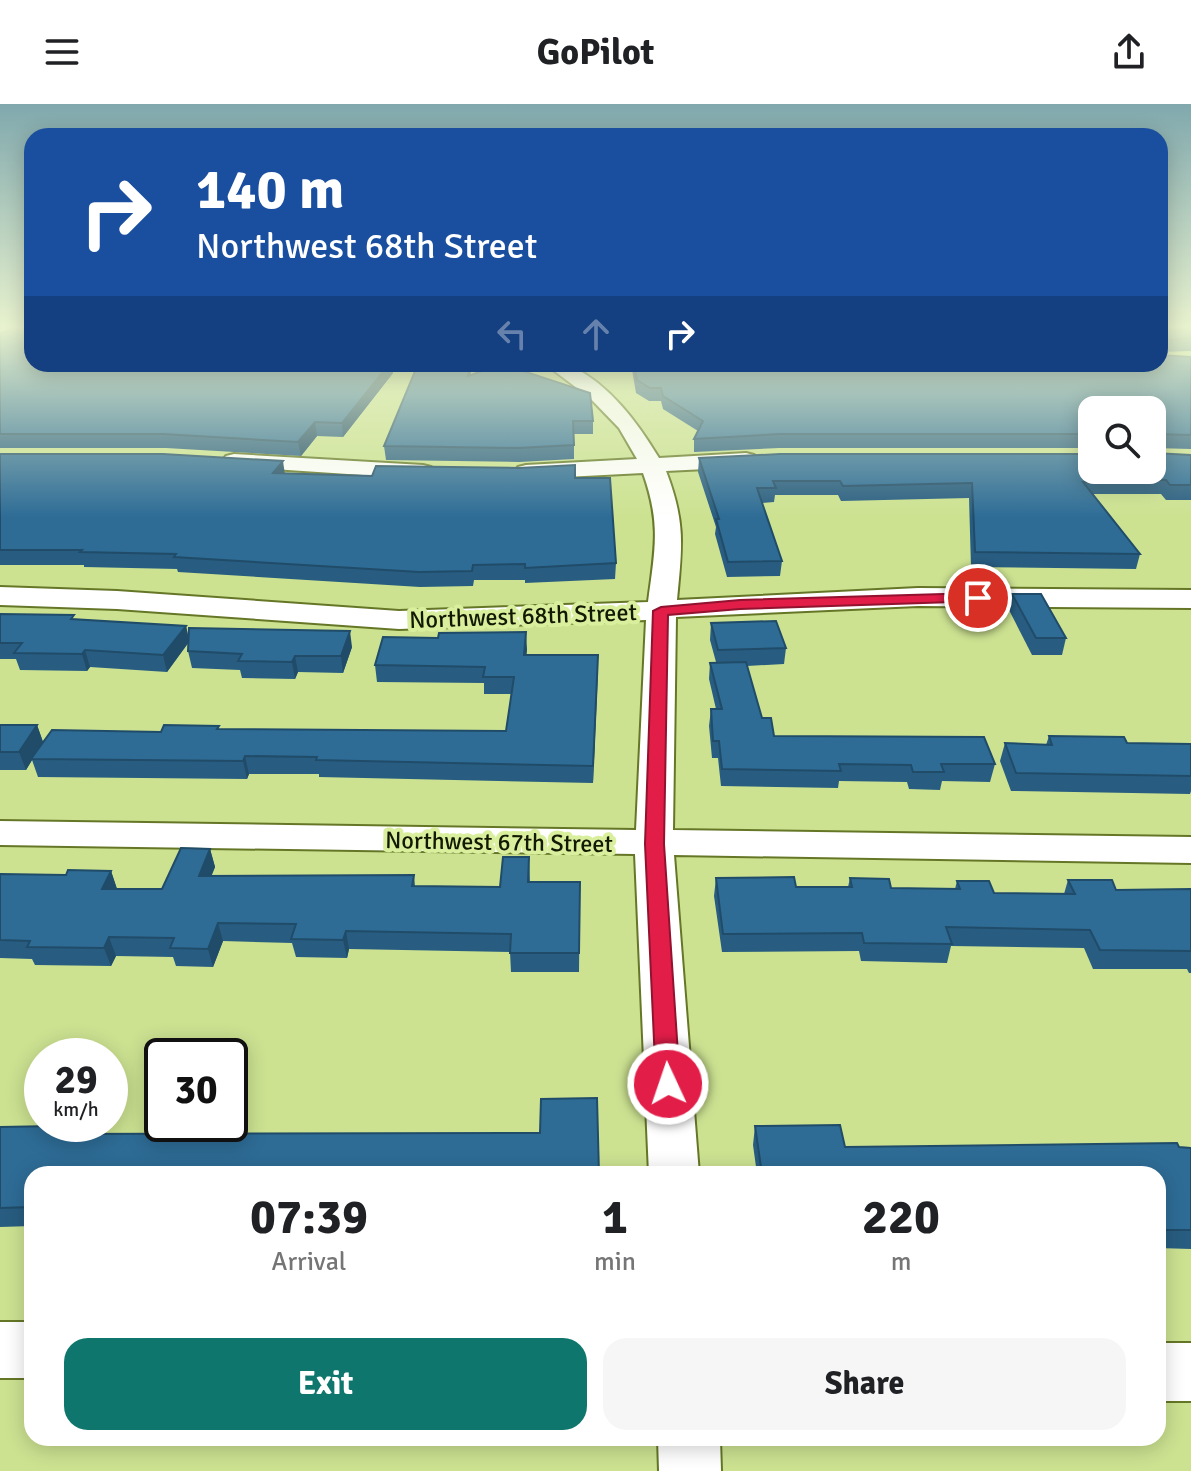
<!DOCTYPE html>
<html lang="en">
<head>
<meta charset="utf-8">
<style>
	body { margin:0; font-family:Signika,sans-serif; background:#f6f6f6; color:#202124; height:100vh; display:flex; flex-direction:column; font-size:30px; white-space:nowrap }
	* { box-sizing:border-box; margin:0 }
	p { font-size:26px; color:#757577 }
	.icon { flex:none; width:44px; height:44px; fill:none; stroke:currentColor; stroke-width:2; stroke-linecap:round; stroke-linejoin:round }
	.map { position:relative; flex:1; overflow:hidden }
	.drawer { position:absolute; left:24px; top:1062px; width:1142px; height:280px; display:flex; flex-direction:column; background:#fff; border-radius:24px; box-shadow:0 4px 20px #0003 }
	.drawer>* { flex:none }
	.hud { position:absolute; left:24px; top:24px; width:1144px; height:244px; border-radius:24px; box-shadow:0 4px 20px #0003; background:#1a4fa0; color:#fff; overflow:hidden }
	.controls { position:absolute; left:1078px; top:292px; display:grid; gap:16px }
	.controls a { display:grid; place-items:center; width:88px; height:88px; border-radius:16px; background:#fff; box-shadow:0 4px 20px #0003; font-size:40px }
	.speed { position:absolute; left:24px; top:934px; display:flex; gap:16px; font-size:40px; font-weight:700; text-align:center }
	.speed>* { display:grid; place-content:center; width:104px; height:104px; border-radius:50%; background:#fff; box-shadow:0 4px 20px #0003; line-height:1 }
	.speed small { font-size:20px; font-weight:400 }
	.speed .limit { border:4px solid #111; border-radius:12px; background:#fff; color:#111 }
	.pin { position:absolute; display:grid; place-items:center; width:68px; height:68px; color:#fff; margin:-34px; border:4px solid #fff; border-radius:50%; box-shadow:0 2px 8px #0007 }
	.me { position:absolute; width:88px; margin:-44px; rotate:357deg; stroke-linejoin:round; filter:drop-shadow(0 0 6px #0008) }
	.turn { display:flex; align-items:center; gap:28px; height:168px; padding:0 40px; font-size:36px }
	.turn .icon { width:104px; height:104px; stroke-width:2.5 }
	.turn b { display:block; font-size:56px; line-height:68px }
	.lanes { display:flex; align-items:center; height:76px; padding:0 40px; background:#0003; justify-content:center; gap:40px; direction:ltr }
	.lanes .off { opacity:.35 }
	.eta { display:flex; justify-content:space-evenly; align-items:center; height:136px; text-align:center }
	.eta b { font-size:48px; font-weight:700; line-height:56px }
	.primary-button { display:flex; gap:16px; margin-top:auto; padding:16px 40px }
	.primary-button a { flex:1; height:92px; border-radius:24px; background:#0f766e; color:#fff; font-size:32px; font-weight:700; line-height:92px; text-align:center }
	.primary-button a+a { background:#f6f6f6; color:#202124 }
	header { display:flex; justify-content:space-between; align-items:center; height:104px; padding:0 40px; background:#fff; font-size:36px; font-weight:700 }
	.map>svg:first-child { display:block }
</style>
</head>
<body>
<header><svg class="icon" aria-label="menu" viewBox="0 0 24 24"><path d="M4 6h16M4 12h16M4 18h16"/></svg>GoPilot<svg class="icon" aria-label="share" viewBox="0 0 24 24"><path d="M12 15V3M7 8l5-5 5 5M5 13v7h14v-7"/></svg></header>
<div class="map">
<svg width="1191" height="1367" viewBox="0 0 1191 1367">
	<rect width="100%" height="100%" fill="#cce291"/>
	<g fill="none" stroke-linecap="round" stroke-linejoin="round">
		<g stroke="#657727" stroke-width="4">
			<g id="minor">
				<polygon points="339,260 481,260 471,266 349,266"/>
				<path d="M 545,260 C 553,260 564,258 571,262 C 610,281 637,318 659,354 L 746,349 L 754,351 L 758,356 L 754,361 L 746,363 L 666,367 C 686,419 682,443 677,496 L 918,484 L 1191,486 L 1191,504 L 918,502 L 676,513 L 673,726 L 1191,733 L 1191,759 L 674,751 L 699,1070 L 649,1070 L 635,750 L 0,741 L 0,717 L 636,726 L 646,516 L 399,525 L 117,505 L 0,501 L 0,483 L 117,487 L 399,507 L 648,498 C 655,445 661,420 643,369 L 526,375 L 518,373 L 514,368 L 518,363 L 526,361 L 637,355 L 619,324 L 589,293 Z"/>
				<polygon points="234,350 423,361 431,363 435,368 431,373 423,375 226,362 222,357 226,352"/>
				<rect x="0" y="1218" width="32" height="56"/>
				<rect x="1158" y="1239" width="33" height="58"/>
				<polygon points="658,1334 720,1334 721,1367 659,1367"/>
			</g>
		</g>
		<use href="#minor" fill="#fff" fill-rule="evenodd"/>
	</g>
	<g fill="#285d81">
		<polygon points="1160,221 1191,221 1191,247 1160,248"/>
		<polygon points="0,229 32,260 392,260 393,269 343,333 317,332 301,352 166,344 0,344"/>
		<polygon points="1191,253 1191,345 1154,344 1154,349 1191,351 1191,396 1166,396 1161,390 1093,390 1140,450 1136,465 971,463 969,394 841,397 838,391 775,391 774,398 762,399 782,457 780,472 727,473 715,430 716,423 698,368 699,354 1152,366 1092,306 1092,344 779,344 694,348 694,335 698,327 663,305 661,297 649,297 636,289 631,260 1160,260"/>
		<polygon points="418,260 471,260 471,271 593,317 593,330 574,330 574,355 519,358 386,356 384,342"/>
		<polygon points="0,350 285,369 372,372 575,374 616,459 615,475 525,479 525,476 474,476 473,482 420,483 178,468 177,465 84,463 84,461 0,461"/>
		<polygon points="1012,490 1066,534 1062,551 1032,551 1009,506"/>
		<polygon points="0,510 186,522 189,535 352,543 343,569 298,568 295,575 242,574 240,566 192,564 188,547 188,539 167,568 90,563 87,567 20,566 16,555 0,555"/>
		<polygon points="711,519 786,544 784,560 747,562 762,614 774,632 995,660 990,678 942,677 940,686 909,685 907,678 839,677 838,684 721,682 718,654 712,654 709,622 711,605 716,605 709,575 710,559 716,558 710,536"/>
		<polygon points="527,545 526,551 598,551 593,679 319,673 319,670 249,670 247,675 38,673 32,656 26,666 0,666 0,621 37,621 43,638 219,622 219,625 506,627 511,590 484,590 484,579 377,578 375,561"/>
		<polygon points="1049,632 1127,639 1191,640 1191,687 1190,690 1011,687 1000,657 1005,639 1046,641"/>
		<polygon points="210,745 215,763 211,772 414,771 415,782 500,783 529,753 530,778 580,778 579,868 511,868 510,848 349,845 347,854 296,853 292,839 223,837 213,863 176,862 173,853 116,852 111,862 35,861 32,855 0,854 0,770 66,771 111,767 117,785 162,785"/>
		<polygon points="716,774 796,783 848,783 850,774 891,784 955,785 957,777 994,789 1064,790 1068,776 1116,786 1191,785 1191,869 1189,869 1187,865 1093,865 1084,844 951,842 947,859 861,857 859,847 722,848 714,792"/>
		<polygon points="53,1022 57,1030 599,1070 32,1070 32,1122 0,1123 0,1023"/>
		<polygon points="755,1022 845,1043 1191,1044 1191,1145 1158,1144 1158,1070 757,1070 753,1041"/>
	</g>
	<g fill="#204c69">
		<polygon points="0,221 15,221 0,225"/>
		<polygon points="389,260 392,260 393,269 343,333 342,319"/>
		<polygon points="315,318 317,332 301,352 298,338"/>
		<polygon points="283,357 285,371 273,369"/>
		<polygon points="186,522 189,538 167,568 163,551"/>
		<polygon points="350,527 352,543 343,569 341,552"/>
		<polygon points="526,528 527,545 525,567 524,551"/>
		<polygon points="85,546 90,563 87,567 82,550"/>
		<polygon points="598,551 598,568 593,679 593,662"/>
		<polygon points="295,552 298,568 295,575 292,558"/>
		<polygon points="37,621 43,638 26,666 19,648"/>
		<polygon points="245,652 249,670 247,675 243,657"/>
		<polygon points="210,745 215,763 204,791 199,772"/>
		<polygon points="111,767 117,785 102,785"/>
		<polygon points="218,819 223,837 213,863 208,845"/>
		<polygon points="346,827 349,845 347,854 343,836"/>
		<polygon points="109,833 116,852 111,862 104,844"/>
		<polygon points="53,1022 62,1041 50,1030"/>
	</g>
	<g fill="#2e6c96" stroke="#204c69" stroke-width="2">
		<polygon points="28,221 32,221 32,260 389,260 342,319 315,318 298,338 163,330 0,330 0,229"/>
		<polygon points="1160,221 1191,221 1191,235 1161,236 1160,245"/>
		<polygon points="1160,251 1191,253 1191,331 1156,330 1153,333 1154,349 1191,351 1191,381 1170,381 1166,376 1087,376 1089,378 1083,378 1140,450 975,448 972,379 843,382 840,377 773,377 776,384 757,384 782,457 728,458 716,415 719,415 699,354 780,350 1092,350 1092,366 1152,366 1152,306 1092,306 1092,330 780,330 694,335 703,317 663,292 661,284 650,284 637,276 634,260 1160,260"/>
		<polygon points="418,260 470,260 468,272 502,260 590,289 593,317 573,317 574,341 518,344 384,342"/>
		<polygon points="0,350 163,350 283,357 273,369 372,372 376,362 519,364 575,361 575,374 610,374 616,459 525,464 525,460 473,461 472,467 419,468 174,453 176,450 80,448 82,446 0,446"/>
		<polygon points="1012,490 1041,490 1066,534 1036,534"/>
		<polygon points="0,510 74,511 71,515 186,522 163,551 85,546 82,550 14,549 22,539 0,539"/>
		<polygon points="776,517 786,544 718,546 711,519"/>
		<polygon points="189,524 350,527 341,552 295,552 292,558 238,557 242,550 188,547"/>
		<polygon points="526,528 524,551 598,551 593,662 316,656 317,653 245,652 243,657 31,655 52,626 161,628 164,621 219,622 217,625 506,627 514,573 483,573 485,563 375,561 383,533 438,534 439,529"/>
		<polygon points="746,558 762,614 771,614 774,632 984,633 995,660 941,660 944,668 913,668 911,661 839,660 841,667 722,665 719,637 713,637 711,605 722,605 710,559"/>
		<polygon points="0,621 37,621 19,648 0,648"/>
		<polygon points="1049,632 1124,633 1127,639 1191,640 1191,672 1016,669 1005,639 1052,641"/>
		<polygon points="181,744 210,745 199,772 414,771 412,782 500,783 503,753 529,753 528,778 580,778 579,849 510,849 511,830 346,827 343,836 291,835 296,820 218,819 208,845 170,844 174,834 109,833 104,844 27,843 30,837 0,836 0,770 66,771 68,766 111,767 102,785 162,785"/>
		<polygon points="794,773 796,783 852,783 850,774 889,775 891,784 960,785 957,777 989,777 994,789 1075,790 1068,776 1112,776 1116,786 1191,785 1191,847 1100,846 1090,826 946,823 952,840 864,839 862,829 723,830 716,774"/>
		<polygon points="597,994 599,1070 32,1070 32,1103 0,1104 0,1023 53,1022 50,1030 540,1029 541,995"/>
		<polygon points="840,1021 845,1043 1177,1039 1179,1043 1191,1044 1191,1126 1158,1126 1158,1070 762,1070 755,1022"/>
	</g>
	<linearGradient id="sky" x2="0" y2="1"><stop stop-color="#80a8ad"/><stop offset="0.54" stop-color="#e8f2ce"/><stop offset="1" stop-color="#e8f2ce" stop-opacity="0"/></linearGradient>
	<rect width="1191" height="413" fill="url(#sky)"/>
	<polygon fill="#e11d48" stroke="#92132f" stroke-width="2" points="978,489 984,491 984,497 740,505 668,511 664,740 680,980 677,987 668,990 660,987 656,980 645,740 653,507 661,503 740,496"/>
	<g text-anchor="middle" stroke-width="8" stroke-linejoin="round" paint-order="stroke">
		<g font-size="24" fill="#121900" stroke="#d9ef9e">
			<text transform="translate(523 512) rotate(-2)" y="8">Northwest 68th Street</text>
			<text transform="translate(499 738) rotate(1)" y="8">Northwest 67th Street</text>
		</g>
	</g>
</svg>
<div class="controls">
<a><svg class="icon" aria-label="search" viewBox="0 0 24 24"><circle cx="10" cy="10" r="6"/><path d="M15 15l6 6"/></svg></a>
</div>
<div class="speed"><div>29<small>km/h</small></div><div class="limit">30</div></div>
<div class="pin" style="left:978px;top:494px;background:#d93025"><svg class="icon" aria-label="arrive" viewBox="0 0 24 24"><path d="M6 21V4h12l-3 4 3 4H6"/></svg></div>
<svg class="me" style="left:668px;top:980px" viewBox="-20 -20 40 40"><circle r="17" fill="#e11d48" stroke="#fff" stroke-width="3"/><path d="M0-11L8 9 0 5-8 9z" fill="#fff"/></svg>
<div class="hud">
<div class="turn"><svg class="icon" aria-label="right" viewBox="0 0 24 24"><path d="M7 20v-9h11M14 6l5 5-5 5"/></svg><div><b>140 m</b>Northwest 68th Street</div></div>
<div class="lanes"><svg class="icon off" aria-label="left" viewBox="0 0 24 24"><path d="M17 20v-9H6M10 6l-5 5 5 5"/></svg><svg class="icon off" aria-label="ahead" viewBox="0 0 24 24"><path d="M12 20V5M6 11l6-6 6 6"/></svg><svg class="icon" aria-label="right" viewBox="0 0 24 24"><path d="M7 20v-9h11M14 6l5 5-5 5"/></svg></div>
</div>
<section class="drawer">
<div class="eta">
<div><b>07:39</b><p>Arrival</p></div>
<div><b>1</b><p>min</p></div>
<div><b>220</b><p>m</p></div>
</div>
<div class="primary-button"><a>Exit</a><a>Share</a></div>
</section>
</div>
</body>
</html>
